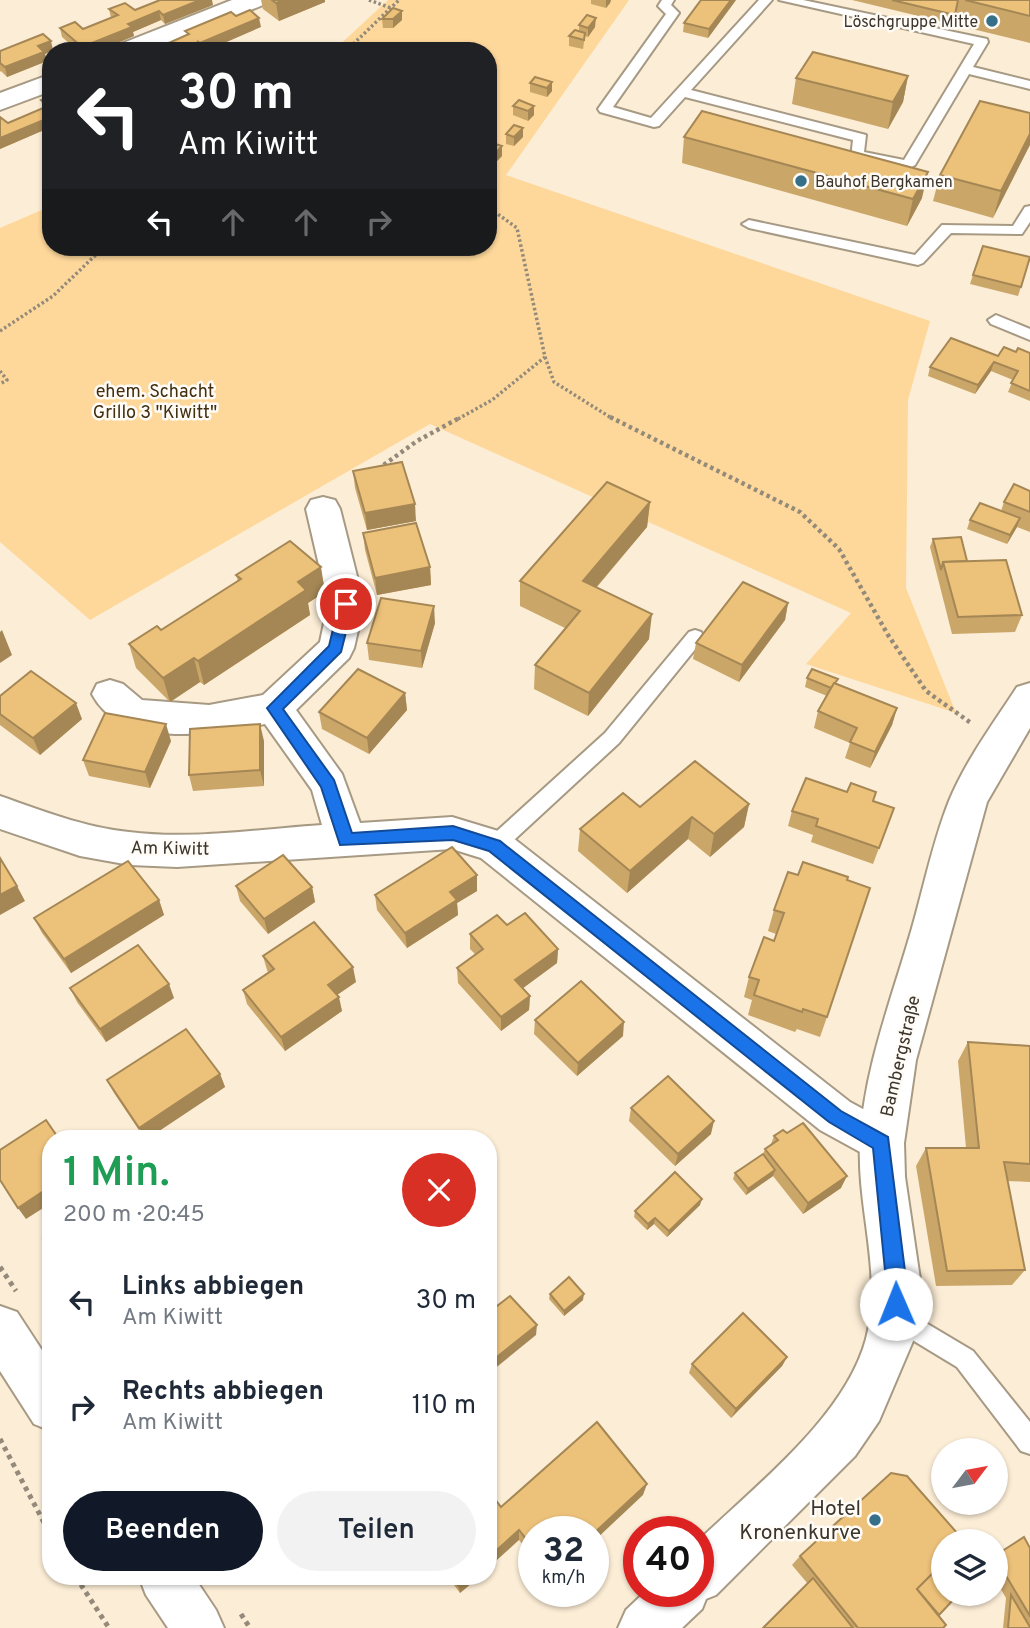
<!DOCTYPE html>
<html lang="de">
<head>
<meta charset="utf-8">
<style>
	body { margin:0; font-family:Overpass,sans-serif; background:#f2f2f3; color:#1f2937; height:100vh; display:flex; flex-direction:column; font-size:26px; white-space:nowrap }
	* { box-sizing:border-box; margin:0 }
	p { font-size:23px; color:#747a83 }
	.icon { flex:none; width:38px; height:38px; fill:none; stroke:currentColor; stroke-width:2; stroke-linecap:round; stroke-linejoin:round }
	.map { position:relative; flex:1; overflow:hidden }
	.panel { position:absolute; left:42px; top:1130px; width:455px; height:455px; display:flex; flex-direction:column; background:#fff; border-radius:28px; box-shadow:0 2px 5px #0004 }
	.panel>* { flex:none }
	.top-card { position:absolute; left:42px; top:42px; width:455px; height:214px; border-radius:28px; box-shadow:0 2px 5px #0004; background:#202124; color:#fff; overflow:hidden }
	.needle { width:46px; rotate:58deg }
	.tools { position:absolute; left:931px; top:1438px; display:grid; gap:14px }
	.tools a { display:grid; place-items:center; width:77px; height:77px; border-radius:50%; background:#fff; box-shadow:0 2px 5px #0004; font-size:35px }
	.speed { position:absolute; left:518px; top:1516px; display:flex; gap:14px; font-size:35px; font-weight:700; text-align:center }
	.speed>* { display:grid; place-content:center; width:91px; height:91px; border-radius:50%; background:#fff; box-shadow:0 2px 5px #0004; line-height:1 }
	.speed small { font-size:18px; font-weight:400 }
	.speed .limit { border:10px solid #d22; background:#fff; color:#111 }
	.pin { position:absolute; display:grid; place-items:center; width:60px; height:60px; color:#fff; margin:-30px; border:4px solid #fff; border-radius:50%; box-shadow:0 2px 7px #0007 }
	.me { position:absolute; width:77px; margin:-38px; rotate:359deg; stroke-linejoin:round; filter:drop-shadow(0 0 5px #0008) }
	.turn { display:flex; align-items:center; gap:24px; height:147px; padding:0 21px; font-size:32px }
	.turn .icon { width:91px; height:91px; stroke-width:2.5 }
	.turn b { display:block; font-size:49px; line-height:60px }
	.lanes { display:flex; align-items:center; height:66px; padding:0 21px; background:#0003; justify-content:center; gap:35px; direction:ltr }
	.lanes .off { opacity:.35 }
	.round { display:grid; place-items:center; flex:none; width:74px; height:74px; border-radius:37px; background:#f2f2f3 }
	.headline { display:flex; align-items:center; justify-content:space-between; height:119px; padding:0 21px }
	h1 { font-size:42px; font-weight:600; line-height:52px; color:#1e9e55 }
	.cta { display:flex; gap:14px; margin-top:auto; padding:14px 21px }
	.cta a { flex:1; height:80px; border-radius:42px; background:#111827; color:#fff; font-size:28px; font-weight:600; line-height:80px; text-align:center }
	.cta a+a { background:#f2f2f3; color:#1f2937 }
	ul { padding:0; list-style:none }
	li { display:flex; align-items:center; gap:21px; height:105px; padding:0 21px }
	li div { flex:1 }
	li b { display:block; font-size:26px }
	li em { font-style:normal }
	.map>svg:first-child { display:block }
</style>
</head>
<body>
<div class="map">
<svg width="1030" height="1628" viewBox="0 0 1030 1628">
	<rect width="100%" height="100%" fill="#fcedd6"/>
	<polygon fill="#fed89b" points="388,0 629,0 506,175 930,321 908,400 906,588 956,713 806,664 851,613 430,424 90,620 0,542 0,228 51,206 51,247 488,247 488,51 333,51"/>
	<g fill="none" stroke-linecap="round" stroke-linejoin="round">
		<g stroke="#a79a84" stroke-width="4">
			<g id="lane">
				<polygon points="662,0 674,0 671,5 679,13 613,107 651,118 759,0 772,0 691,90 866,135 864,152 904,160 974,44 779,0 803,0 987,39 988,42 973,67 1030,81 1030,89 969,74 915,165 908,169 851,158 853,140 685,97 659,126 654,127 600,112 598,109 666,14 658,6"/>
				<polygon points="1030,206 1030,222 1022,234 951,233 923,263 918,265 749,228 742,224 749,220 915,255 942,225 1013,226 1025,207"/>
				<polygon points="996,315 1030,329 1030,340 991,324 988,320"/>
				<polygon points="695,630 701,632 704,637 701,642 619,743 501,852 487,852 484,846 487,840 605,733 689,632"/>
				<polygon points="894,1304 973,1351 1030,1422 1030,1454 1021,1451 957,1367 886,1324 882,1316 886,1308"/>
			</g>
		</g>
		<g stroke="#a79a84" stroke-width="4">
			<g id="street">
				<polygon points="232,0 267,0 263,5 150,51 114,51 118,45"/>
				<polygon points="51,74 51,91 0,110 0,93"/>
				<path d="M 323,497 L 335,500 L 340,509 L 364,604 L 354,648 L 349,658 L 296,710 L 342,774 L 360,823 L 452,817 L 508,834 L 850,1102 L 898,1128 L 904,1143 L 898,1158 L 882,1164 L 820,1130 L 481,858 L 452,849 L 177,867 L 130,865 L 80,856 L 0,829 L 0,796 C 43,811 83,827 129,832 C 192,840 259,829 322,825 L 312,790 L 265,724 C 214,734 121,750 92,694 L 97,684 L 110,680 L 123,684 L 142,700 L 209,705 L 263,695 L 320,642 L 328,604 L 306,509 L 311,500 Z"/>
			</g>
		</g>
		<g stroke="#a79a84" stroke-width="4">
			<g id="secondary">
				<path d="M 1030,683 L 1030,728 L 987,802 L 916,1060 L 904,1143 L 905,1177 L 920,1279 L 913,1341 L 879,1421 L 855,1456 L 716,1595 L 706,1599 L 702,1609 L 682,1628 L 618,1628 L 626,1610 L 646,1591 L 698,1591 L 698,1541 C 755,1486 845,1417 866,1339 C 883,1274 857,1210 860,1144 C 863,1071 892,998 912,928 C 924,886 933,841 949,801 C 966,760 993,724 1017,687 Z"/>
				<polygon points="0,1306 17,1312 51,1364 51,1431 34,1424 0,1371"/>
				<polygon points="139,1577 194,1577 216,1610 224,1628 168,1628 146,1595"/>
			</g>
		</g>
		<g stroke="#948a7a" stroke-width="3.5" stroke-dasharray="2.5 2.5" stroke-linecap="butt">
			<polyline points="369,0 391,8"/>
			<polyline points="346,51 399,0"/>
			<polyline points="0,331 53,296 104,247"/>
			<polyline points="545,357 554,382 613,419"/>
			<polyline points="0,371 7,380 0,384"/>
			<polyline points="458,419 492,400 545,357 517,228 488,207"/>
		</g>
		<g stroke="#948a7a" stroke-width="4.5" stroke-dasharray="3.5 3.5" stroke-linecap="butt">
			<polyline points="610,417 800,512 839,549 888,635 926,691 971,723"/>
			<polyline points="378,469 417,441 461,417"/>
		</g>
		<g stroke="#948a7a" stroke-width="5" stroke-dasharray="4.5 4.5" stroke-linecap="butt">
			<polyline points="0,1267 16,1291"/>
			<polyline points="0,1439 51,1536"/>
			<polyline points="76,1577 109,1628"/>
			<polyline points="241,1614 250,1628"/>
		</g>
		<use href="#lane" fill="#fff" fill-rule="evenodd"/>
		<use href="#street" fill="#fff" fill-rule="evenodd"/>
		<use href="#secondary" fill="#fff" fill-rule="evenodd"/>
	</g>
	<g fill="#cba669">
		<polygon points="261,0 325,0 325,2 279,21 263,9"/>
		<polygon points="591,0 611,0 610,3 606,8 591,4"/>
		<polygon points="736,0 708,38 683,32 684,23"/>
		<polygon points="852,0 1030,0 1030,43"/>
		<polygon points="213,5 165,24 161,20 133,32 134,36 98,51 78,51 62,37 60,28 83,29 111,18 109,9 135,10"/>
		<polygon points="382,19 402,20 393,28 383,28"/>
		<polygon points="579,25 595,27 588,37 585,36 583,49 569,46 569,36 579,31"/>
		<polygon points="53,50 45,54 47,61 7,77 1,71 0,72 0,51"/>
		<polygon points="908,76 903,102 888,129 792,104 796,78"/>
		<polygon points="552,82 552,91 547,97 530,92 530,83"/>
		<polygon points="51,96 51,127 0,149 0,117 8,123 43,108 41,100"/>
		<polygon points="513,106 534,106 534,115 528,121 513,115"/>
		<polygon points="1030,113 993,218 933,201 940,175"/>
		<polygon points="506,134 523,137 514,146 506,144"/>
		<polygon points="684,137 922,198 907,226 682,163"/>
		<polygon points="488,146 502,146 502,156 492,166 488,165"/>
		<polygon points="1030,259 1018,296 970,284 973,275"/>
		<polygon points="1016,352 1030,353 1030,401 1008,392 1013,380 991,371 975,394 928,376 930,367"/>
		<polygon points="353,471 416,521 367,530 355,488"/>
		<polygon points="1030,491 1030,532 1017,527 1007,544 967,529 970,520 1001,511 1004,502"/>
		<polygon points="650,502 647,527 597,587 649,639 588,716 534,689 535,665 565,628 520,606 520,581"/>
		<polygon points="363,533 430,567 431,585 377,595 365,550"/>
		<polygon points="933,539 967,561 1022,615 1015,632 952,634 930,547"/>
		<polygon points="236,575 325,592 308,603 310,615 204,685 200,682 170,702 136,668 129,644 161,630 238,581"/>
		<polygon points="788,603 785,620 739,682 693,659 696,643"/>
		<polygon points="435,623 422,668 369,660 367,643"/>
		<polygon points="807,678 836,683 897,708 892,725 870,768 845,758 850,743 814,728 818,711 827,696 805,687"/>
		<polygon points="405,693 407,710 369,754 322,729 319,712"/>
		<polygon points="0,696 82,719 40,755 0,725"/>
		<polygon points="171,741 150,788 89,776 83,760"/>
		<polygon points="264,741 264,786 193,791 189,775"/>
		<polygon points="873,801 894,808 873,864 811,842 813,835 788,826 792,811"/>
		<polygon points="749,804 744,827 710,857 688,839 627,893 578,851 580,829 640,807"/>
		<polygon points="477,875 477,891 457,903 458,915 407,948 377,910 375,895"/>
		<polygon points="798,875 847,881 827,1017 820,1037 797,1029 795,1032 748,1015 752,1000 744,997 749,977 774,941 776,934 768,931 774,910"/>
		<polygon points="236,886 312,887 315,902 268,934 240,901"/>
		<polygon points="159,900 164,915 71,973 42,933 34,918"/>
		<polygon points="507,925 558,949 557,963 523,988 530,996 529,1010 501,1031 458,983 457,968 476,955 470,949 470,934"/>
		<polygon points="263,956 356,982 337,995 342,1011 285,1051 247,1004 243,990 268,972 267,970"/>
		<polygon points="70,988 174,998 106,1042 77,1002"/>
		<polygon points="535,1020 623,1036 577,1076 534,1034"/>
		<polygon points="968,1042 1030,1046 1030,1182 1008,1181 1025,1270 1012,1285 936,1286 916,1166 926,1148 966,1148 958,1061"/>
		<polygon points="220,1074 225,1087 147,1139 145,1139 114,1093 107,1080"/>
		<polygon points="631,1108 711,1134 675,1166 629,1121"/>
		<polygon points="774,1136 841,1188 803,1214 773,1176 746,1195 733,1179 735,1173 763,1154 765,1149 771,1144"/>
		<polygon points="700,1205 667,1237 654,1224 647,1230 634,1217 635,1211"/>
		<polygon points="550,1294 583,1300 564,1316 549,1299"/>
		<polygon points="787,1357 782,1366 731,1418 689,1373 692,1364"/>
		<polygon points="643,1495 534,1531 534,1559 519,1540 501,1507"/>
		<polygon points="1030,1548 1030,1628 1003,1628 1006,1598 996,1581 996,1555"/>
		<polygon points="800,1556 932,1574 939,1615 943,1628 763,1628 808,1584 792,1565"/>
		<polygon points="448,1577 479,1577 460,1593"/>
	</g>
	<g fill="#a58755">
		<polygon points="200,0 212,0 213,5 165,24 163,15"/>
		<polygon points="284,0 325,0 325,2 279,21 276,3"/>
		<polygon points="606,0 611,0 610,3 606,8"/>
		<polygon points="731,0 736,0 708,38 709,29"/>
		<polygon points="159,11 161,20 133,32 134,36 98,51 83,51 82,47 128,24"/>
		<polygon points="402,11 402,20 393,28 393,19"/>
		<polygon points="259,18 261,27 206,51 202,51 200,43"/>
		<polygon points="596,18 595,27 588,37 588,28"/>
		<polygon points="51,41 53,50 45,54 47,61 7,77 5,67 38,46"/>
		<polygon points="908,76 903,102 888,129 893,102"/>
		<polygon points="552,82 552,91 547,97 547,88"/>
		<polygon points="534,106 534,115 528,121 528,111"/>
		<polygon points="51,117 51,127 0,149 0,138"/>
		<polygon points="523,128 523,137 514,146 514,137"/>
		<polygon points="1030,134 1030,145 993,218 1001,191"/>
		<polygon points="502,146 502,156 492,166 492,157"/>
		<polygon points="928,172 922,198 907,226 913,199"/>
		<polygon points="994,362 991,371 975,394 978,385"/>
		<polygon points="650,502 647,527 581,605 583,581"/>
		<polygon points="415,504 416,521 367,530 365,513"/>
		<polygon points="1020,518 1017,527 1007,544 1010,535"/>
		<polygon points="321,567 325,592 308,603 310,615 204,685 198,661 298,582"/>
		<polygon points="430,567 431,585 377,595 375,578"/>
		<polygon points="788,603 785,620 739,682 742,665"/>
		<polygon points="434,606 435,623 422,668 421,651"/>
		<polygon points="652,614 649,639 588,716 589,693"/>
		<polygon points="2,630 12,655 0,663 0,632"/>
		<polygon points="194,658 200,682 170,702 163,678"/>
		<polygon points="405,693 407,710 369,754 367,738"/>
		<polygon points="76,703 82,719 40,755 33,738"/>
		<polygon points="897,708 892,725 870,768 875,752"/>
		<polygon points="166,724 171,741 150,788 145,772"/>
		<polygon points="260,724 264,741 264,786 260,770"/>
		<polygon points="749,804 744,827 710,857 714,834"/>
		<polygon points="692,817 688,839 627,893 630,871"/>
		<polygon points="477,875 477,891 457,903 458,915 407,948 405,933 450,892"/>
		<polygon points="17,886 25,901 0,915 0,895"/>
		<polygon points="312,887 315,902 268,934 264,919"/>
		<polygon points="159,900 164,915 71,973 64,959"/>
		<polygon points="558,949 557,963 515,994 515,980"/>
		<polygon points="353,967 356,982 331,999 328,985"/>
		<polygon points="169,984 174,998 106,1042 100,1029"/>
		<polygon points="530,996 529,1010 501,1031 501,1017"/>
		<polygon points="339,997 342,1011 285,1051 281,1037"/>
		<polygon points="624,1022 623,1036 577,1076 578,1063"/>
		<polygon points="220,1074 225,1087 147,1139 145,1139 139,1128"/>
		<polygon points="714,1121 711,1134 675,1166 678,1154"/>
		<polygon points="775,1170 773,1176 746,1195 748,1189"/>
		<polygon points="847,1176 841,1188 803,1214 808,1203"/>
		<polygon points="51,1186 51,1203 26,1219 18,1208"/>
		<polygon points="702,1199 700,1205 667,1237 669,1231"/>
		<polygon points="655,1218 654,1224 647,1230 648,1224"/>
		<polygon points="584,1294 583,1300 564,1316 564,1311"/>
		<polygon points="537,1325 536,1335 488,1374 488,1364"/>
		<polygon points="787,1357 782,1366 731,1418 736,1409"/>
		<polygon points="647,1484 643,1495 593,1542 593,1534"/>
		<polygon points="519,1530 519,1540 488,1568 488,1558"/>
		<polygon points="468,1577 479,1577 460,1593 458,1585"/>
	</g>
	<g fill="#ecc17a" stroke="#a58755" stroke-width="2">
		<polygon points="160,0 200,0 163,15 159,11 128,24 132,27 82,47 60,28 75,22 83,29 118,15 109,9 125,3 135,10"/>
		<polygon points="272,0 284,0 276,3"/>
		<polygon points="701,0 731,0 709,29 684,23"/>
		<polygon points="892,0 958,0 955,15"/>
		<polygon points="965,0 1030,0 1030,16"/>
		<polygon points="393,8 402,11 393,19 382,19"/>
		<polygon points="250,10 259,18 200,43 197,41 207,51 189,51 186,48 181,50 183,51 136,51 154,44 158,47 171,42 189,34 185,31 231,12 236,16"/>
		<polygon points="587,15 596,18 588,28 579,25"/>
		<polygon points="575,30 585,33 584,40 569,36"/>
		<polygon points="43,34 51,41 38,46 44,52 5,67 0,63 0,51"/>
		<polygon points="813,52 908,76 893,102 796,78"/>
		<polygon points="535,77 552,82 547,88 530,83"/>
		<polygon points="51,96 51,117 0,138 0,117 8,123 48,106 41,100"/>
		<polygon points="519,100 534,106 528,111 513,106"/>
		<polygon points="980,101 1030,113 1030,134 1001,191 940,175"/>
		<polygon points="702,111 928,172 913,199 684,137"/>
		<polygon points="514,125 523,128 514,137 506,134"/>
		<polygon points="492,143 502,146 492,157 488,155 488,146"/>
		<polygon points="983,246 1030,257 1021,287 973,275"/>
		<polygon points="951,338 998,356 1004,347 1016,352 1018,348 1030,353 1030,391 1011,383 1018,371 994,362 978,385 930,367"/>
		<polygon points="402,462 415,504 365,513 353,471"/>
		<polygon points="607,482 650,502 583,581 652,614 589,693 535,665 580,611 520,581"/>
		<polygon points="1014,484 1030,491 1030,512 1004,502"/>
		<polygon points="980,503 1020,518 1010,535 970,520"/>
		<polygon points="416,523 430,567 375,578 363,533"/>
		<polygon points="961,537 967,561 943,562 941,570 933,539"/>
		<polygon points="290,541 321,567 298,582 306,590 198,661 194,658 163,678 129,644 157,626 161,630 241,579 236,575"/>
		<polygon points="1006,560 1022,615 958,617 943,562"/>
		<polygon points="743,582 788,603 742,665 696,643"/>
		<polygon points="381,598 434,606 421,651 367,643"/>
		<polygon points="358,669 405,693 367,738 319,712"/>
		<polygon points="812,669 838,679 831,688 807,678"/>
		<polygon points="31,671 76,703 33,738 0,714 0,696"/>
		<polygon points="834,683 897,708 875,752 850,742 857,728 818,711"/>
		<polygon points="105,713 166,724 145,772 83,760"/>
		<polygon points="260,724 260,770 189,775 190,729"/>
		<polygon points="695,761 749,804 714,834 692,817 630,871 580,829 623,793 640,807"/>
		<polygon points="806,778 847,792 851,783 876,792 873,801 894,808 879,848 816,826 818,819 792,811"/>
		<polygon points="452,847 477,875 450,892 457,900 405,933 375,895"/>
		<polygon points="283,855 312,887 264,919 236,886"/>
		<polygon points="0,858 17,886 0,895"/>
		<polygon points="128,861 159,900 64,959 34,918"/>
		<polygon points="803,862 848,877 847,880 870,888 827,1017 803,1009 802,1012 754,995 759,980 749,977 764,937 774,941 784,913 774,910 788,872 798,875"/>
		<polygon points="525,913 558,949 515,980 530,996 501,1017 457,968 483,949 470,934 497,915 507,925"/>
		<polygon points="314,922 353,967 328,985 339,997 281,1037 243,990 274,969 263,956"/>
		<polygon points="138,945 169,984 100,1029 70,988"/>
		<polygon points="581,981 624,1022 578,1063 535,1020"/>
		<polygon points="186,1029 220,1074 139,1128 107,1080"/>
		<polygon points="968,1042 1030,1046 1030,1164 1004,1162 1025,1270 947,1271 926,1148 979,1148"/>
		<polygon points="668,1076 714,1121 678,1154 631,1108"/>
		<polygon points="46,1120 59,1139 51,1139 51,1186 18,1208 0,1180 0,1150"/>
		<polygon points="803,1123 847,1176 808,1203 765,1149 778,1140 774,1136 783,1130 787,1133"/>
		<polygon points="763,1154 775,1170 748,1189 735,1173"/>
		<polygon points="675,1172 702,1199 669,1231 655,1218 648,1224 635,1211"/>
		<polygon points="51,1234 51,1250 43,1239"/>
		<polygon points="569,1277 584,1294 564,1311 550,1294"/>
		<polygon points="510,1296 537,1325 488,1364 488,1313"/>
		<polygon points="743,1313 787,1357 736,1409 692,1364"/>
		<polygon points="597,1422 647,1484 593,1534 593,1531 534,1531 534,1549 519,1530 488,1558 488,1490 501,1507"/>
		<polygon points="891,1473 907,1476 965,1542 943,1542 943,1563 917,1589 946,1625 943,1628 858,1628 800,1556"/>
		<polygon points="1024,1537 1030,1548 1030,1616 996,1559 996,1555"/>
		<polygon points="932,1574 943,1586 943,1594 951,1594 954,1599 939,1615 917,1589"/>
		<polygon points="452,1577 468,1577 458,1585"/>
		<polygon points="813,1578 853,1628 763,1628"/>
		<polygon points="1011,1595 1030,1627 1030,1628 1008,1628"/>
	</g>
	<polygon fill="#1a73e8" stroke="#114b97" stroke-width="2" points="346,599 353,604 341,652 283,709 334,780 352,833 453,826 500,841 841,1111 888,1137 906,1279 903,1311 896,1314 889,1311 873,1148 829,1122 489,851 453,840 340,845 321,787 267,708 329,646 339,604"/>
	<g fill="#356f88" stroke="#fffcf7" stroke-width="2.5">
		<circle cx="992" cy="21" r="7"/>
		<circle cx="801" cy="181" r="7"/>
		<circle cx="875" cy="1520" r="7"/>
	</g>
	<g text-anchor="middle" stroke-width="5" stroke-linejoin="round" paint-order="stroke">
		<g font-size="16" fill="#3b352c" stroke="#fffcf7" text-anchor="end">
			<text x="978" y="27">Löschgruppe Mitte</text>
			<text x="815" y="187" text-anchor="start">Bauhof Bergkamen</text>
		</g>
		<g font-size="18" fill="#412f10" stroke="#fffcf7">
			<text x="155" y="397">ehem. Schacht<tspan x="155" dy="21">Grillo 3 "Kiwitt"</tspan></text>
		</g>
		<g font-size="18" fill="#3b352c" stroke="#fffcf7">
			<text transform="translate(170 848) rotate(1)" y="6">Am Kiwitt</text>
			<text transform="translate(900 1056) rotate(-77)" y="6">Bambergstraße</text>
		</g>
		<g font-size="21" fill="#3b352c" stroke="#fffcf7" text-anchor="end">
			<text x="861" y="1515">Hotel<tspan x="861" dy="24">Kronenkurve</tspan></text>
		</g>
	</g>
</svg>
<div class="tools">
<a><svg class="needle" viewBox="-14 -14 28 28"><path d="M0-13l5 13h-10z" fill="#e53935"/><path d="M0 13l5-13h-10z" fill="#747a83"/></svg></a>
<a><svg class="icon" aria-label="layers" viewBox="0 0 24 24"><path d="M12 4l9 5-9 5-9-5zM3 14l9 5 9-5"/></svg></a>
</div>
<div class="speed"><div>32<small>km/h</small></div><div class="limit">40</div></div>
<div class="pin" style="left:346px;top:604px;background:#d93025"><svg class="icon" aria-label="arrive" viewBox="0 0 24 24"><path d="M6 21V4h12l-3 4 3 4H6"/></svg></div>
<svg class="me" style="left:896px;top:1304px" viewBox="-20 -20 40 40"><circle r="19" fill="#fff"/><path d="M0-13L10 11 0 6-10 11z" fill="#1a73e8"/></svg>
<div class="top-card">
<div class="turn"><svg class="icon" aria-label="left" viewBox="0 0 24 24"><path d="M17 20v-9H6M10 6l-5 5 5 5"/></svg><div><b>30 m</b>Am Kiwitt</div></div>
<div class="lanes"><svg class="icon" aria-label="left" viewBox="0 0 24 24"><path d="M17 20v-9H6M10 6l-5 5 5 5"/></svg><svg class="icon off" aria-label="ahead" viewBox="0 0 24 24"><path d="M12 20V5M6 11l6-6 6 6"/></svg><svg class="icon off" aria-label="ahead" viewBox="0 0 24 24"><path d="M12 20V5M6 11l6-6 6 6"/></svg><svg class="icon off" aria-label="right" viewBox="0 0 24 24"><path d="M7 20v-9h11M14 6l5 5-5 5"/></svg></div>
</div>
<section class="panel">
<div class="headline"><div><h1>1 Min.</h1><p>200 m · 20:45</p></div><a class="round" style="background:#d93025;color:#fff"><svg class="icon" aria-label="close" viewBox="0 0 24 24"><path d="M6 6l12 12M18 6L6 18"/></svg></a></div>
<ul>
<li><svg class="icon" aria-label="left" viewBox="0 0 24 24"><path d="M17 20v-9H6M10 6l-5 5 5 5"/></svg><div><b>Links abbiegen</b><p>Am Kiwitt</p></div><em>30 m</em></li>
<li><svg class="icon" aria-label="right" viewBox="0 0 24 24"><path d="M7 20v-9h11M14 6l5 5-5 5"/></svg><div><b>Rechts abbiegen</b><p>Am Kiwitt</p></div><em>110 m</em></li>
</ul>
<div class="cta"><a>Beenden</a><a>Teilen</a></div>
</section>
</div>
</body>
</html>
